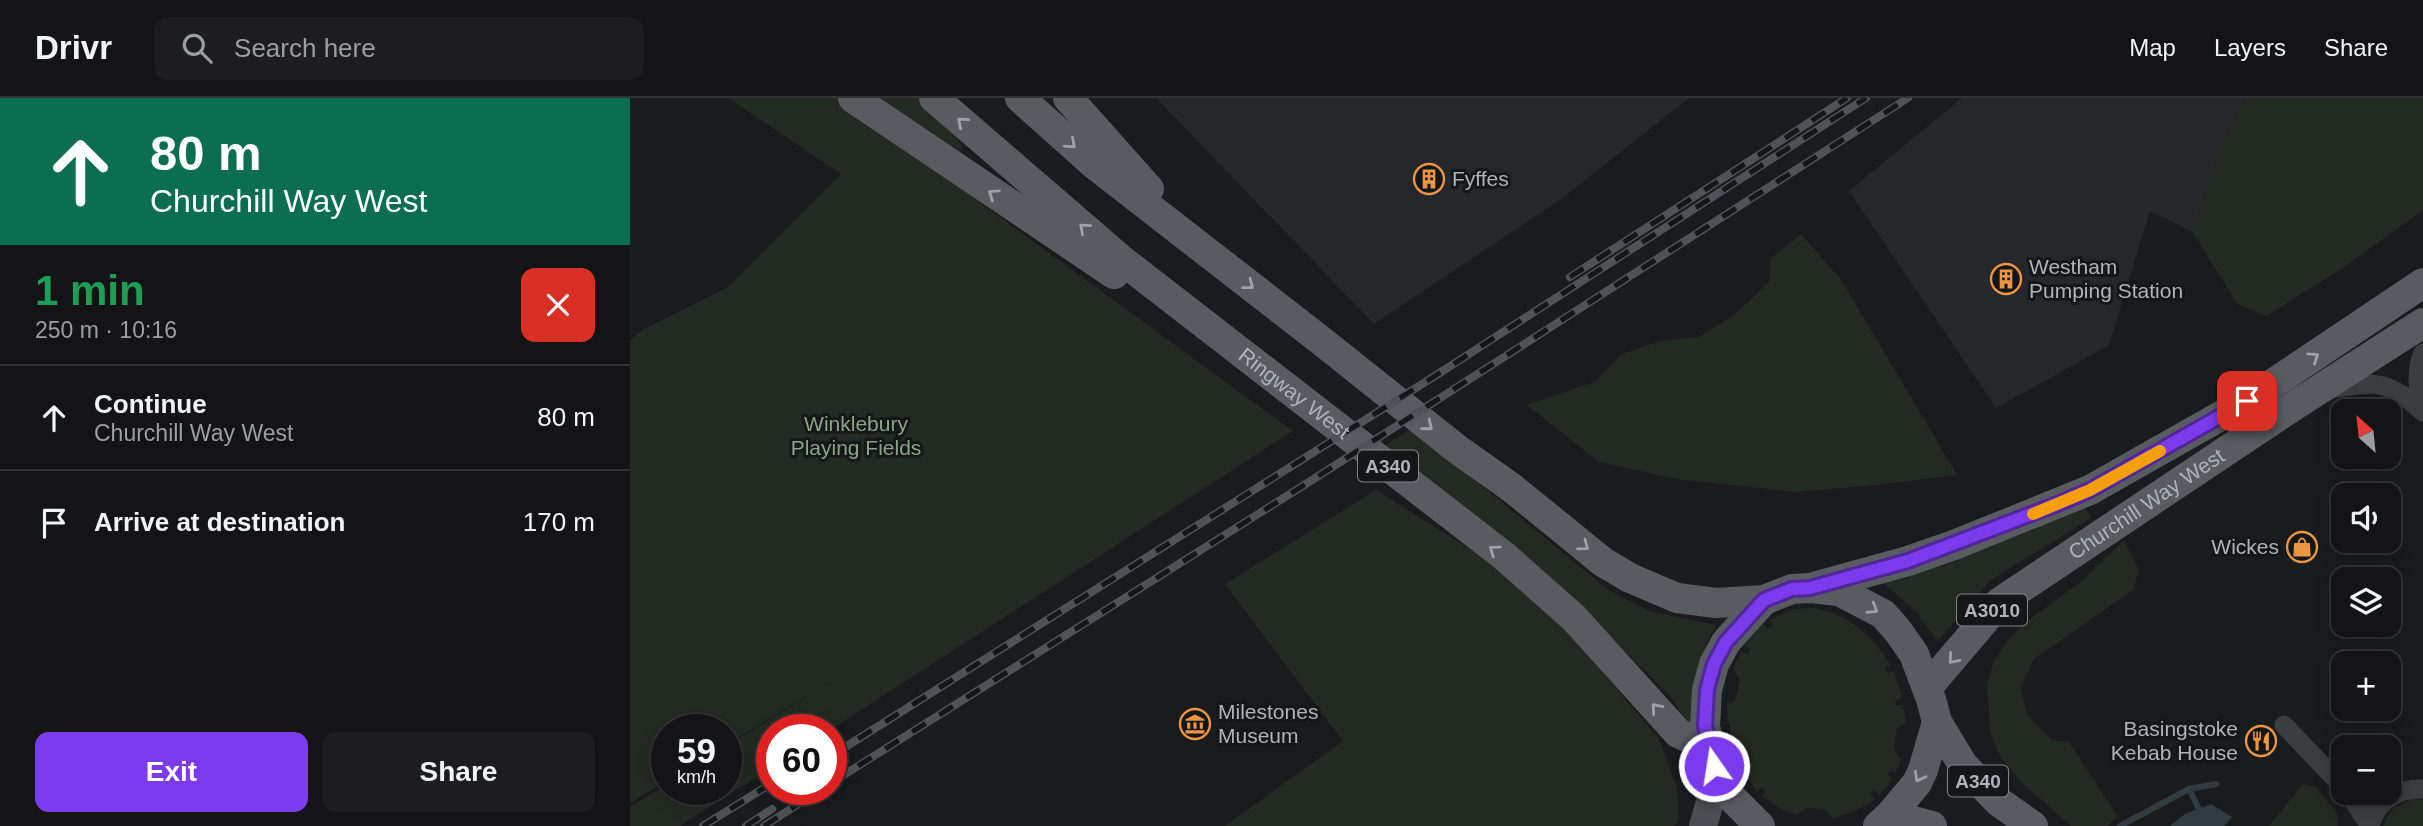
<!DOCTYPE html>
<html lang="en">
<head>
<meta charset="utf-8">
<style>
	body { margin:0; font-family:Arial,sans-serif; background:#1d1d1f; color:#f1f3f6; height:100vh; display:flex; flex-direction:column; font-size:26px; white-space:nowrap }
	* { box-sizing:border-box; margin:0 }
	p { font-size:23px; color:#9d9ea1 }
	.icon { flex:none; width:38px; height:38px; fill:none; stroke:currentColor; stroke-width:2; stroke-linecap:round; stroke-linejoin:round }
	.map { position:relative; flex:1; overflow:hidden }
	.sheet { display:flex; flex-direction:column; background:#141416; width:630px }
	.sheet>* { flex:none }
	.banner { background:#0b6e4f; color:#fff; overflow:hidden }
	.needle { width:46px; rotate:333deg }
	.buttons { position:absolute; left:1701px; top:301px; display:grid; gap:14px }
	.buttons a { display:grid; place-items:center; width:70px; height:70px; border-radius:14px; background:#141416; box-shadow:0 4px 18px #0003,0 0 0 2px #333335; font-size:35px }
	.speed { position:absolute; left:21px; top:616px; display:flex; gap:14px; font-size:35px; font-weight:700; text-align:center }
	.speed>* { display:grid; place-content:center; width:91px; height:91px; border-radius:50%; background:#141416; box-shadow:0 4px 18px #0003,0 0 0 2px #333335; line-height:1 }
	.speed small { font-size:18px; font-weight:400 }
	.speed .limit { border:10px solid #d22; background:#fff; color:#111 }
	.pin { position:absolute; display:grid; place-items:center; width:60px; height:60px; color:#fff; margin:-30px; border-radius:14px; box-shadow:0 4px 10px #0006 }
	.me { position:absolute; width:77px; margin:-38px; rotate:347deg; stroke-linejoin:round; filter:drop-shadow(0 0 5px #0008) }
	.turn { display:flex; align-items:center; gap:24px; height:147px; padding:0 35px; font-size:32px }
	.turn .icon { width:91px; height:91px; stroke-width:2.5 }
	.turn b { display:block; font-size:49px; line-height:60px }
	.round { display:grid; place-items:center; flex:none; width:74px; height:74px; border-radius:14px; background:#1d1d1f }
	.summary { display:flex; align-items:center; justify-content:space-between; height:119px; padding:0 35px }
	h1 { font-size:42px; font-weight:600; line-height:52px; color:#1e9e55 }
	.primary-button { display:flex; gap:14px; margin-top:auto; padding:14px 35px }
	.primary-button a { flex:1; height:80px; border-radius:14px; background:#7c3aed; color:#fff; font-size:28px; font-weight:600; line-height:80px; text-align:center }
	.primary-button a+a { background:#1d1d1f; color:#f1f3f6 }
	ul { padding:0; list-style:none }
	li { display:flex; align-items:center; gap:21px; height:105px; padding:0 35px; border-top:2px solid #333335 }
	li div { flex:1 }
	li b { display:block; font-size:26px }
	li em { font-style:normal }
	header { display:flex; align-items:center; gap:42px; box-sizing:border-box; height:98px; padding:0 35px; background:#141416; border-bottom:2px solid #333335 }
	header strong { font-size:33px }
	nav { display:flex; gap:38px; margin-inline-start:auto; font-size:24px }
	.search { width:490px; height:63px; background:#1d1d1f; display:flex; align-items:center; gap:18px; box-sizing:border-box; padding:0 24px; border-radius:14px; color:#9d9ea1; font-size:26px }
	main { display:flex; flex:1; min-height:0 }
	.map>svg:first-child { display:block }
</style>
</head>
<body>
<header>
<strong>Drivr</strong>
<div class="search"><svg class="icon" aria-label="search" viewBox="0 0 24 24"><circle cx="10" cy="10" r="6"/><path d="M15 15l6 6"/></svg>Search here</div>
<nav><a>Map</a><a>Layers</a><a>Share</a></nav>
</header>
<main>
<section class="sheet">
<div class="banner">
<div class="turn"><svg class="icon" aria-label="ahead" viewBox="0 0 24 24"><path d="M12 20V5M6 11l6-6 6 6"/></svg><div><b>80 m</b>Churchill Way West</div></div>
</div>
<div class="summary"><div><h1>1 min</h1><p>250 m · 10:16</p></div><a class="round" style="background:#d93025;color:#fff"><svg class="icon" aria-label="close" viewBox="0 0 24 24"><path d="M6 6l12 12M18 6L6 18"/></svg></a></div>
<ul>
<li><svg class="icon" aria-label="ahead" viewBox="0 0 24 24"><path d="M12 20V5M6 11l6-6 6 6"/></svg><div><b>Continue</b><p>Churchill Way West</p></div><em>80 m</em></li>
<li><svg class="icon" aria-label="arrive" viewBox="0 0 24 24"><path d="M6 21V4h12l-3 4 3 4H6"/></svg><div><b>Arrive at destination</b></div><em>170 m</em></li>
</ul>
<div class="primary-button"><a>Exit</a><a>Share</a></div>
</section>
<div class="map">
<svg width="1793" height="728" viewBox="0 0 1793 728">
	<rect width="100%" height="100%" fill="#1a1b1d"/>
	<g fill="#26272a">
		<polygon points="526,0 1059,0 930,102 744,226"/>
		<polygon points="1332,0 1615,0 1594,42 1563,134 1520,113 1479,247 1366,310 1219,93"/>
	</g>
	<g fill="#222b22">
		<polygon points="98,0 288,0 324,36 332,49 326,59 349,104 663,333 200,632 142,632 142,669 50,728 0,728 0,709 37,686 37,691 96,691 96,649 223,570 96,647 96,632 37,632 37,683 0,705 0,243 12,232 98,189 211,76"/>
		<polygon points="1615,0 1793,0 1793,112 1713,170 1636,218 1607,206 1563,134 1594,42"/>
		<polygon points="1171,136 1212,183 1327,377 1246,387 1165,394 1047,381 969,364 897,307 964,284 992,256 1030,243 1069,239 1105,216 1139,184 1141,160"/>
		<path d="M 782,330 L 977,491 L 1019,513 L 1086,527 C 1066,565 1062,582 1061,625 L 1059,627 L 1040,598 L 917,476 L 751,350 Z"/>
		<polygon points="746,392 876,474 930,524 1029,641 1046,687 1049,718 1045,728 595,728 713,643 595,486"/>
		<polygon points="1454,407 1461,420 1361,482 1311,539 1306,542 1287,514 1246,479 1314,468"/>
		<polygon points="1494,442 1509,472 1503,492 1404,561 1390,590 1398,618 1422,642 1439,644 1488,719 1477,728 1441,728 1392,685 1370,658 1360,634 1357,586 1363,566 1376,544 1397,523 1451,484"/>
		<path d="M 1182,510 C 1219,516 1241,536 1261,567 L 1255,570 L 1258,575 L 1264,573 L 1272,600 L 1265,602 L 1266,607 L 1273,607 L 1276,625 L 1267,630 L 1264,650 L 1268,658 L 1272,660 L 1266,674 L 1260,673 L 1258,677 L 1263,680 L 1250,697 L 1244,692 L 1240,696 L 1245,701 C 1231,711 1218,717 1202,720 L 1195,711 L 1176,710 L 1167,717 L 1151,711 L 1132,698 L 1136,693 L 1131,689 L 1127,694 L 1109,667 L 1116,663 L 1114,657 L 1107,660 L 1102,643 L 1096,607 L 1105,603 L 1110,582 L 1103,570 L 1111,554 L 1118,556 L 1120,551 L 1115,548 L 1128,530 L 1134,526 L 1138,532 L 1143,528 L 1140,522 L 1163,511 Z"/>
		<polygon points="1673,686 1686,689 1708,716 1707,728 1639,728"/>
		<polygon points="1782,701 1793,702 1793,728 1753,728 1762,711"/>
	</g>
	<polygon fill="#303c41" points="1581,706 1602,719 1594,728 1540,728 1555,716"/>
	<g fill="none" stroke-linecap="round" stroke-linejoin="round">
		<g stroke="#303c41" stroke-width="6">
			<polyline points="1559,691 1569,711"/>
			<polyline points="1490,728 1559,691 1587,686"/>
		</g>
		<g stroke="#3b3d41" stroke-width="19">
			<path d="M 1793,255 C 1786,271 1787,291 1793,307"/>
			<path d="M 1699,291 C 1747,284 1755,280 1793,314"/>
			<polyline points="1654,627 1713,689"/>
			<polyline points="1718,695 1740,728"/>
			<path d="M 1740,728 C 1746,703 1768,690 1793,691"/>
		</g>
		<polyline stroke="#4a4d51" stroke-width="28" points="1073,728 1088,677"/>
		<g stroke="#585b60" stroke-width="30">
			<polyline points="223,0 484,176"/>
			<path id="s1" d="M 304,0 L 493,163 L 874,458 L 944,520 L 1048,635 L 1080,650"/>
			<polyline points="390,0 465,67 694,245 827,351 882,390 973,464 1000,480 1047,500 1086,505 1134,502"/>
			<polyline points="438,0 519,91"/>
			<polyline points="1180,490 1278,463 1324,447 1460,392 1617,303 1793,185"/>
			<path id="s2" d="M 1297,590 L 1370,504 L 1662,309 L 1793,225"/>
			<polyline points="1307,624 1333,667 1369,704 1403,728"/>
			<polyline points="1260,717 1302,728"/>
			<polyline points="1130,728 1102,700 1084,668 1075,628 1077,592 1084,566 1096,544 1134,502 1162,491 1180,490 1209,493 1253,516 1268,533 1284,556 1301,601 1307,624 1293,672 1287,685 1260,717 1248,728"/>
		</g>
		<g stroke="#4f5256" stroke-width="8">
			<g id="rail">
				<polyline points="940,179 1217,0"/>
				<polyline points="201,658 808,276 1236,0"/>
				<polyline points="201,685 679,384 1278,0"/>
				<polyline points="73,728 142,685"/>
				<polyline points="116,728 142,711"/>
				<polyline points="134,728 192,691"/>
			</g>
		</g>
		<use href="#rail" stroke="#151618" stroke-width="5" stroke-dasharray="16" stroke-linecap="butt"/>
	</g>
	<defs><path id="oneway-chevron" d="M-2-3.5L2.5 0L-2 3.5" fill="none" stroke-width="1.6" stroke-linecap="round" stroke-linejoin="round" transform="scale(1.75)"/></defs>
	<g stroke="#9ca2aa">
		<use href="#oneway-chevron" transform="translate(332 24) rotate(-139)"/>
		<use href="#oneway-chevron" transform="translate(441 46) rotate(42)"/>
		<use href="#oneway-chevron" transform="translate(363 96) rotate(-146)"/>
		<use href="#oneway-chevron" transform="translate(454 130) rotate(-139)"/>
		<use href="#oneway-chevron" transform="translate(619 187) rotate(38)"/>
		<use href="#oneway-chevron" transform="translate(1684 259) rotate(-34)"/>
		<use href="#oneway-chevron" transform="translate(798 328) rotate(39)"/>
		<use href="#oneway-chevron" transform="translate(954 448) rotate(37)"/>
		<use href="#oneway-chevron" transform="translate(864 452) rotate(-144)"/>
		<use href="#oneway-chevron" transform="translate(1243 511) rotate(32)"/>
		<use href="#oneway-chevron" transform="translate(1323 561) rotate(131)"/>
		<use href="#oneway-chevron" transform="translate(1026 610) rotate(-131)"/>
		<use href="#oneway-chevron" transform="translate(1289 679) rotate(118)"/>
	</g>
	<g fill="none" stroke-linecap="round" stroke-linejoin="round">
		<g stroke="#51269a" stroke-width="18">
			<polyline id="route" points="1084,668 1075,628 1077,592 1084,566 1096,544 1134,502 1162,491 1180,490 1278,463 1430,405 1460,392 1617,303"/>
		</g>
		<use href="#route" stroke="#7c3aed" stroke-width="12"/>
		<polyline stroke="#f59e0b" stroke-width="12" points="1403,416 1460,392 1530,353"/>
	</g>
	<defs>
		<g id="building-ring" transform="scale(1.575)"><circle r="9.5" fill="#151618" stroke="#ec9643" stroke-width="1.5"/><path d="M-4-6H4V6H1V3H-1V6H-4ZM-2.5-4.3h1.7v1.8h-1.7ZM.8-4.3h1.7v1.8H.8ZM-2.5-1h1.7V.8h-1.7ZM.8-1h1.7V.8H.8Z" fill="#ec9643"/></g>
		<g id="shop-ring" transform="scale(1.575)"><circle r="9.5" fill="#151618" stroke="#ec9643" stroke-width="1.5"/><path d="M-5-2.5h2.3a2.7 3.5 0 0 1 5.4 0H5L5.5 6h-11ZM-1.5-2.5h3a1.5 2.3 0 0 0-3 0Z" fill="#ec9643"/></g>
		<g id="museum-ring" transform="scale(1.575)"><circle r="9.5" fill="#151618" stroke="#ec9643" stroke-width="1.5"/><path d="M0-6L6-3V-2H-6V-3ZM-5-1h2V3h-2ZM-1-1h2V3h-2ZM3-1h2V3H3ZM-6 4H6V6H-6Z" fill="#ec9643"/></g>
		<g id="restaurant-ring" transform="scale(1.575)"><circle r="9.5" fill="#151618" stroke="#ec9643" stroke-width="1.5"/><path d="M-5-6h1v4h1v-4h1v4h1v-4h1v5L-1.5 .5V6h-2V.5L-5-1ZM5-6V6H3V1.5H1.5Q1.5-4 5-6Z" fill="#ec9643"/></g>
	</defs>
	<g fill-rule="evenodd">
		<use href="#building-ring" x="799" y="81"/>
		<use href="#building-ring" x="1376" y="181"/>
		<use href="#shop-ring" x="1672" y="449"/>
		<use href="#museum-ring" x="565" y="626"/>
		<use href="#restaurant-ring" x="1631" y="643"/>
	</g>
	<g text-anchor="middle" stroke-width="6" stroke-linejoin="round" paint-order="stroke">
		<g fill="#151618" stroke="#7f858b" stroke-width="2">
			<rect x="728" y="352.5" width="60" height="31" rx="5"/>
			<rect x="1327" y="496.5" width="70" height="31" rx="5"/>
			<rect x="1318" y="667.5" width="60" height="31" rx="5"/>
		</g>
		<g font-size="19" font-weight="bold" fill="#adb4bc">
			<text x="758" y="375">A340</text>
			<text x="1362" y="519">A3010</text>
			<text x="1348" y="690">A340</text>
		</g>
		<g font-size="21" fill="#adb4bc" stroke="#151618" text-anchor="start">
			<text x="822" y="88">Fyffes</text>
			<text x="1399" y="176">Westham<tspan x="1399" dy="24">Pumping Station</tspan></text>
			<text x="1649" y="456" text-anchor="end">Wickes</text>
			<text x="588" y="621">Milestones<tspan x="588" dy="24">Museum</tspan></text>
			<text x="1608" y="638" text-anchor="end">Basingstoke<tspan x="1608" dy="24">Kebab House</tspan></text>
		</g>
		<g font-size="21" fill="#adb4bc" stroke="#151618">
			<text dy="7" stroke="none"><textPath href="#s1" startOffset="466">Ringway West</textPath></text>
			<text dy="7" stroke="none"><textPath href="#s2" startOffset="289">Churchill Way West</textPath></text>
		</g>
		<g font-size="21" fill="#89a685" stroke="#151618">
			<text x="226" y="333">Winklebury<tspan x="226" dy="24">Playing Fields</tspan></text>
		</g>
	</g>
</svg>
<div class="buttons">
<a><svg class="needle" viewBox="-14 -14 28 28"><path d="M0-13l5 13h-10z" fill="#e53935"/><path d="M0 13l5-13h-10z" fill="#9d9ea1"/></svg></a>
<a><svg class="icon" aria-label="sound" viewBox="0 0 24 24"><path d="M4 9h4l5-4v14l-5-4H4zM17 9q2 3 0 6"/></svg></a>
<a><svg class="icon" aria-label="layers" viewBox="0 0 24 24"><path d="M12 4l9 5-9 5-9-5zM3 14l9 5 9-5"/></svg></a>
<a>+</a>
<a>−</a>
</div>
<div class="speed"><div>59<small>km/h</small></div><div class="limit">60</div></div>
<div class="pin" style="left:1617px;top:303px;background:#d93025"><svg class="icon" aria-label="arrive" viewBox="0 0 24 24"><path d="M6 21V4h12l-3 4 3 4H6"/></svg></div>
<svg class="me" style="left:1084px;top:668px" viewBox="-20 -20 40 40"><circle r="17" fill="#7c3aed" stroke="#fff" stroke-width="3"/><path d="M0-11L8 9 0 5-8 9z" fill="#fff"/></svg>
</div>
</main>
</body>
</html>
